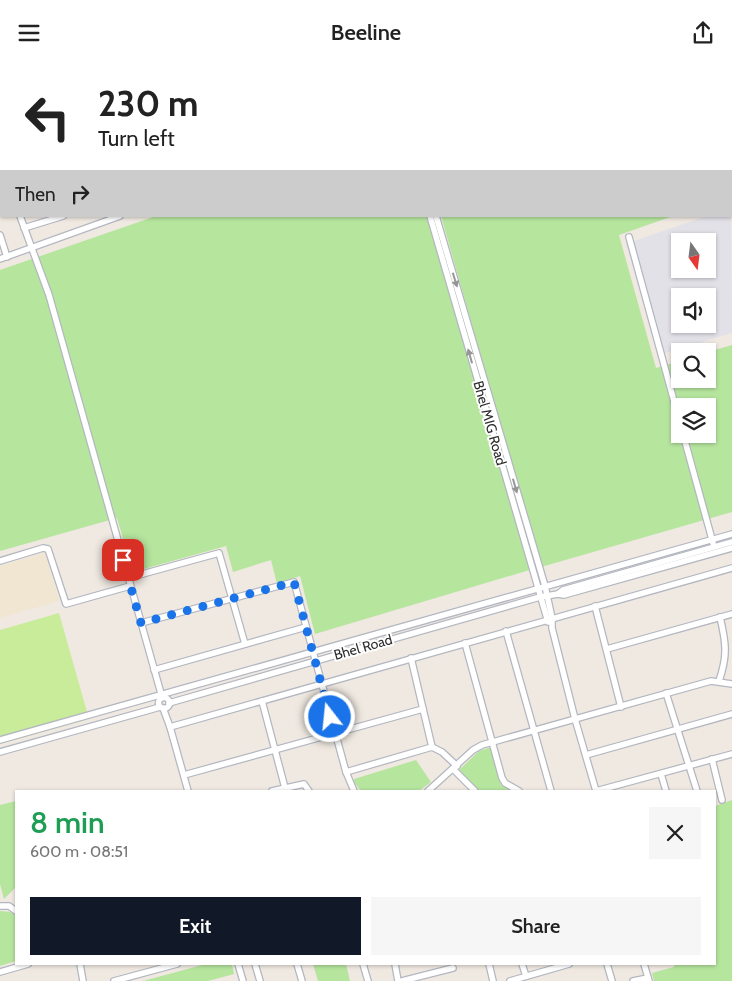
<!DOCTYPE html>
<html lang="en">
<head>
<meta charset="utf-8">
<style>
	body { margin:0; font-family:Cabin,sans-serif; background:#f6f6f6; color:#222; height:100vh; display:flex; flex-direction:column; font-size:19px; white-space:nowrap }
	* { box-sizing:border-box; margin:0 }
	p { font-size:16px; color:#767676 }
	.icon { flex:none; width:28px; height:28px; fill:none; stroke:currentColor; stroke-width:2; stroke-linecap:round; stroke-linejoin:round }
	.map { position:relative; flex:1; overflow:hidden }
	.panel { position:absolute; left:15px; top:725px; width:701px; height:175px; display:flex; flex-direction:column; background:#fff; border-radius:0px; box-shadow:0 1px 4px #0004 }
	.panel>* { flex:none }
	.banner { position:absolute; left:0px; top:0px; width:732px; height:152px; box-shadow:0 1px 4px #0004; background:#fff; color:#222; overflow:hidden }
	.needle { width:32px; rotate:166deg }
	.tools { position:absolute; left:671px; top:168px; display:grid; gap:10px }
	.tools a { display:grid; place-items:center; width:45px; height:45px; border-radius:0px; background:#fff; box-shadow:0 1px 4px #0004; font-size:25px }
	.pin { position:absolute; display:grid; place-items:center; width:42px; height:42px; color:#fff; margin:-21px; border-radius:10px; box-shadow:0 2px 8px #0006 }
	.me { position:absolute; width:55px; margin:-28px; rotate:344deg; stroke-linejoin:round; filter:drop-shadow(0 0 4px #0008) }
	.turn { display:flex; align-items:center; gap:18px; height:105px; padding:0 15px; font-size:22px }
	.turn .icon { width:65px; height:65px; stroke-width:2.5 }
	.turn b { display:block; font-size:35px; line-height:42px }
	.then { display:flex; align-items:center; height:48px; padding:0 15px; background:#0003; gap:10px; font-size:19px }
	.round { display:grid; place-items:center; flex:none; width:52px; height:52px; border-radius:0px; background:#f6f6f6 }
	.summary { display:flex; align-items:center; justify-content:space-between; height:85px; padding:0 15px }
	h1 { font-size:30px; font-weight:600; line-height:38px; color:#1e9e55 }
	.button { display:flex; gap:10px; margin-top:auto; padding:10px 15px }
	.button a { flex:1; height:58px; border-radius:0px; background:#111827; color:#fff; font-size:20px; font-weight:600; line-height:58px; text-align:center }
	.button a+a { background:#f6f6f6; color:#222 }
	header { display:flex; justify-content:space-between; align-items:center; height:65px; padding:0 15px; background:#fff; font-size:22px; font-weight:600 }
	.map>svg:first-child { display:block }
</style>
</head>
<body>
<header><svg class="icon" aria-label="menu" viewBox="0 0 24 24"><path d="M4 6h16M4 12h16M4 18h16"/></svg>Beeline<svg class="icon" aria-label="share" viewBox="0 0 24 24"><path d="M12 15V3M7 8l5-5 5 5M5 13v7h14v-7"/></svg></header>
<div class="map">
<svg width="732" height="916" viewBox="0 0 732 916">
	<rect width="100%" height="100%" fill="#efe9e1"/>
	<path fill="#e3e1e8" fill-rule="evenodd" d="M 731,142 L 732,268 L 659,290 L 626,179 L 706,151 L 731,151 ZM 680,176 L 708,176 L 708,204 L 680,204 ZM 680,231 L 708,231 L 708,259 L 680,259 Z"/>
	<polygon fill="#f0e6d1" points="45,488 59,536 0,553 0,501"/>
	<g fill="#b6e59e" fill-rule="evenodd">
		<polygon points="558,0 732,0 732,131 731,1 555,1"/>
		<polygon points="156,151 426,151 451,227 533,504 315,569 300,511 277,519 271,495 233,507 226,481 133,507 117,453 0,486 0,205"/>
		<path d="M 441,151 L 673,151 L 619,170 L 656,303 L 680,296 L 680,314 L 708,314 L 708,287 L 732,280 L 732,447 L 541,502 ZM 680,341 L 708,341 L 708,369 L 680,369 Z"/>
		<polygon points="491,682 501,720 512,726 479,726 459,705 479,686"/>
		<polygon points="416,695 431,717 419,726 361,726 354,717 354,714"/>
		<polygon points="732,735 732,916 654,916 652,908 674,902 674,899 715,899 715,741"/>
		<polygon points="16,736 16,822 4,834 0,819 0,740"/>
		<polygon points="0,846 10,847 16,850 16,896 0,901"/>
		<polygon points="206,899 232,899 234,909 208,916 143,916"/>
		<polygon points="313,899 346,899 350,916 318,916"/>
	</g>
	<polygon fill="#c9ec9a" points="59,548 89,654 0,679 0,565"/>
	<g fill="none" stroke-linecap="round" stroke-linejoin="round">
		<g stroke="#b4b7c1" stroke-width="8">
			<g id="minor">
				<polyline points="85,0 85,1"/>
				<polyline points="111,0 112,1"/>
				<polyline points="179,0 179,1"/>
				<polyline points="226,0 226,1"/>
				<polyline points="253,0 253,1"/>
				<polyline points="280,0 280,1"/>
				<polyline points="305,0 306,1"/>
				<polyline points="331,0 332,1"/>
				<polyline points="358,0 358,1"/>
				<polyline points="384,0 384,1"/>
				<polyline points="436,0 437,1"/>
				<polyline points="464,0 465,1"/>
				<polyline points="587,0 587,1"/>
				<polyline points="46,1 49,0"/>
				<polyline points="260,1 264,0"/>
				<polyline points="415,1 419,0"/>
				<polyline points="487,1 491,0"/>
				<polyline points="542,1 546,0"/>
				<polyline points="575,1 577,0"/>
				<polyline points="663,1 667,0"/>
				<polyline points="0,17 1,17"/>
				<polyline points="0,22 1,25"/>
				<polyline points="0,71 1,71"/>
				<polyline points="0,95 1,99"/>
				<polyline points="0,121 1,121"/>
				<polyline points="0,147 1,147"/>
				<polyline points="20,151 49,230 162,632"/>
				<polyline points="430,151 548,557"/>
				<polyline points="436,151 545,521 552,553 552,563 575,654 596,726"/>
				<polyline points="24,163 63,151"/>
				<polyline points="0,170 7,192"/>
				<polyline points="629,172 680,358"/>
				<polyline points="0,194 120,151"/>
				<polyline points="683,369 713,478"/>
				<polyline points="0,496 43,483 48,484 66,539 130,521"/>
				<polyline points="128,513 219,488 245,579"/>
				<polyline points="558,529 563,525 732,477"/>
				<polyline points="595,541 621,642"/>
				<polyline points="141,558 294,517 346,707 354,726"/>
				<polyline points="506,566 551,726"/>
				<polyline points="465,578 502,713 505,718 519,726"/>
				<polyline points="607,584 732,549"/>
				<polyline points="154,605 306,562"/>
				<path d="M 719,616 C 728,590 726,578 720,552"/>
				<polyline points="666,628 697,726"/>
				<circle cx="164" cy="638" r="5.5"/>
				<polyline points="262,636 285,723"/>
				<polyline points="169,638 540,532 558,529 564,530 732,483"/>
				<polyline points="163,643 170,662 188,726"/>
				<polyline points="423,644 432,682"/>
				<polyline points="170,662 732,503"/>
				<polyline points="0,675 732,469"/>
				<polyline points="0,687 160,642"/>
				<polyline points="586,690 732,649"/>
				<polyline points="712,694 722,735"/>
				<polyline points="453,704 475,726"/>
				<polyline points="346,707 432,682 442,687 457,701"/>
				<polyline points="661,709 666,726"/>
				<polyline points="184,710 423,644 411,593"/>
				<polyline points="272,726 304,719 309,726"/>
				<polyline points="428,726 473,685 482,680 711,616 732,619"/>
				<polyline points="596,726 732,689"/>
				<polyline points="0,841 9,841 16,846"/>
				<polyline points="80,899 83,916"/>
				<polyline points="238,899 243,916"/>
				<polyline points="255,899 260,916"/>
				<polyline points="297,899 302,916"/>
				<polyline points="363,899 368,916"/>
				<polyline points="395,899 398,916"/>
				<polyline points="489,899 493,916"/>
				<polyline points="522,899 526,911"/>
				<polyline points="607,899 612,916"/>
				<polyline points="644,899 649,916"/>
				<polyline points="0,907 28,899"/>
				<polyline points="114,916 177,899"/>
				<polyline points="402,916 453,903"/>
				<polyline points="510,916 569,899"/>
				<polyline points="633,916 648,913"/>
			</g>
		</g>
		<use href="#minor" stroke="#fff" stroke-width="5.5"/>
	</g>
	<defs><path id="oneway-solid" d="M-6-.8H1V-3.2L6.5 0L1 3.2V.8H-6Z" transform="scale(1.25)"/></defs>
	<g fill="#969696">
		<use href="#oneway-solid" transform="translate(455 215) rotate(73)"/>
		<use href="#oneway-solid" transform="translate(470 291) rotate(-106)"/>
		<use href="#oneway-solid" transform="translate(515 421) rotate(74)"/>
	</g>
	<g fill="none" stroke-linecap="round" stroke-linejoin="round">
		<polyline stroke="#1a73e8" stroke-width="9" stroke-dasharray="0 16.2" points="123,495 141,558 294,517 330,652"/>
	</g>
	<g text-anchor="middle" stroke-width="4" stroke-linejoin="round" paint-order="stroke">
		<g font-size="14" fill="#2e2e2e" stroke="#fff">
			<text transform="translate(490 358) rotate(74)" y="5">Bhel MIG Road</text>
			<text transform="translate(363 582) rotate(-16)" y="5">Bhel Road</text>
		</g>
	</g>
</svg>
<div class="tools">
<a><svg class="needle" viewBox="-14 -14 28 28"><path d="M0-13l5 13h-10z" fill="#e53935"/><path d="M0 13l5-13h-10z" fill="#767676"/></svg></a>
<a><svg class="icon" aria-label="sound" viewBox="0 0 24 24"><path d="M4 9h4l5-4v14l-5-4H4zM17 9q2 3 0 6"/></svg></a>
<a><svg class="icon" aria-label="search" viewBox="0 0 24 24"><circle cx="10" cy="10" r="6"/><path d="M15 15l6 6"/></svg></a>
<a><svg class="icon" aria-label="layers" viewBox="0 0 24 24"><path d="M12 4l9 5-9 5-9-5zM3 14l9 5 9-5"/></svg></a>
</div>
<div class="pin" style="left:123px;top:495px;background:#d93025"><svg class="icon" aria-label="arrive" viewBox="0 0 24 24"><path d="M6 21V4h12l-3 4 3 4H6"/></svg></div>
<svg class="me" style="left:330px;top:652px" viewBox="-20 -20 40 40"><circle r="17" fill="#1a73e8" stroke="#fff" stroke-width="3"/><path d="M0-11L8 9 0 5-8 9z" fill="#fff"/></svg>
<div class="banner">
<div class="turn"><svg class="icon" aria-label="left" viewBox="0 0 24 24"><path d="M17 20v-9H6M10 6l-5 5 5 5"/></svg><div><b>230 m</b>Turn left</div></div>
<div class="then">Then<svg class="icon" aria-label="right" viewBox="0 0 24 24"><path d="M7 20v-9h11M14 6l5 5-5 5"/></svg></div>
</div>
<section class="panel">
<div class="summary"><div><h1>8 min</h1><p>600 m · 08:51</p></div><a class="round"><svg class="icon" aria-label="close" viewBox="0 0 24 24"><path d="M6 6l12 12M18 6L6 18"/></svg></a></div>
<div class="button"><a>Exit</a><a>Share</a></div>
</section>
</div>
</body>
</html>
